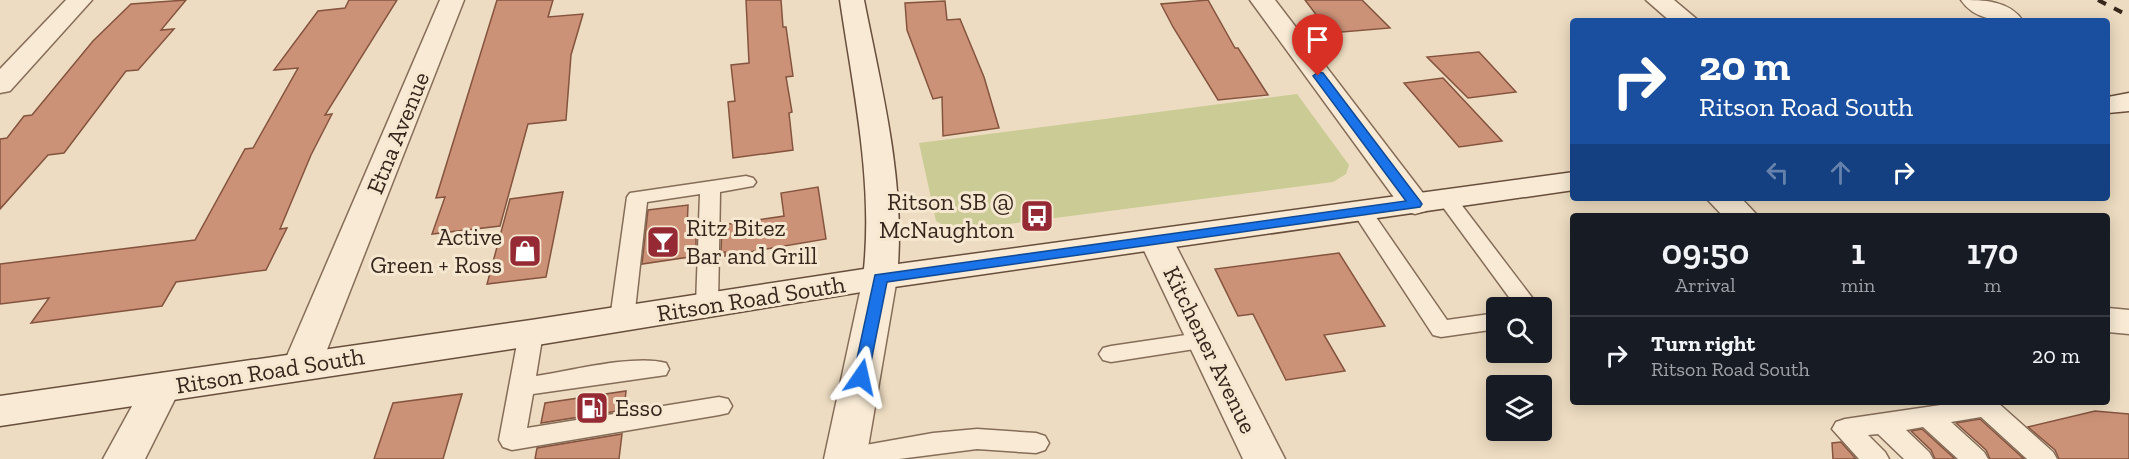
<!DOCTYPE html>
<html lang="en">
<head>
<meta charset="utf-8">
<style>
	body { margin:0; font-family:"Zilla Slab",serif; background:#242831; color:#f1f3f6; height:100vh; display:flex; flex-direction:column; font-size:22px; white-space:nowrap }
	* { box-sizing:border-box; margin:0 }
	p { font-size:20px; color:#9ea1a6 }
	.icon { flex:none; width:33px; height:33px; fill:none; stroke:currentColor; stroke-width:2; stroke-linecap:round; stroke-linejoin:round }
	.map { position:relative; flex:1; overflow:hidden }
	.side { position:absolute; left:1570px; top:213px; width:540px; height:192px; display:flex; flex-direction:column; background:#171b24; border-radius:6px; box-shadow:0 3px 15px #0003 }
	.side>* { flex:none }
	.hud { position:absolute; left:1570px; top:18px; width:540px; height:183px; border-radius:6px; box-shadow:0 3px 15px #0003; background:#1a4fa0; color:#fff; overflow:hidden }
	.buttons { position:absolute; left:1486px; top:297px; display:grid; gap:12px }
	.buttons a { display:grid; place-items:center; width:66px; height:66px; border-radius:6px; background:#171b24; box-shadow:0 3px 15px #0003; font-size:30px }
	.pin { position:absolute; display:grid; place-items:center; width:51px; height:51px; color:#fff; margin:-62px -26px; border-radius:50% 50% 50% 0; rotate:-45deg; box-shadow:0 0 6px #0007 }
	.pin .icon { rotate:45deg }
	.me { position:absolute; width:66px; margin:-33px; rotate:11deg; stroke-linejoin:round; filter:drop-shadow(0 0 4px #0008) }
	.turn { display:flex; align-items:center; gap:21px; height:126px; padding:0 30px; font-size:27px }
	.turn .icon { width:78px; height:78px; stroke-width:2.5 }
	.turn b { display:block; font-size:42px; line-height:51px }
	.lanes { display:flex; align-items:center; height:57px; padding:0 30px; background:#0003; justify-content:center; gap:30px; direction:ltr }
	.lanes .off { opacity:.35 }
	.eta { display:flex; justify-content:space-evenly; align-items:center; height:102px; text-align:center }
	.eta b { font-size:36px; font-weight:600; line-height:42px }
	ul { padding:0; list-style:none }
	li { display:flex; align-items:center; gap:18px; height:78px; padding:0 30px; border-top:2px solid #363941 }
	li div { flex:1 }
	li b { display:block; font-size:22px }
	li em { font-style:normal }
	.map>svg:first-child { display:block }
</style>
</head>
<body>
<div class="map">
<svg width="2129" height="459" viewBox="0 0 2129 459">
	<rect width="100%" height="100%" fill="#eddcc1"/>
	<polygon fill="#cacb95" points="1297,94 1349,165 1346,174 1333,182 970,229 949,228 936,221 919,143"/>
	<g fill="#cb9277" stroke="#85543f" stroke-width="1.5">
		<polygon points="186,0 161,30 174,29 138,70 126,71 64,153 48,155 0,209 0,139 7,138 24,116 32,115 93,41 131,4"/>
		<polygon points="349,0 397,0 325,115 332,114 311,155 280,229 287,228 266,270 176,282 162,306 31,323 49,298 0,304 0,264 195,240 245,149 253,148 298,68 274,70 318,11 345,8"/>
		<polygon points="497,0 553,0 548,17 583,14 571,55 566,120 528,124 500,226 432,234 445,197 436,198"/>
		<polygon points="746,0 781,0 783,27 786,27 793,76 786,77 792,112 789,113 793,150 733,158 728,102 735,101 731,65 749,63"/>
		<polygon points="1208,0 1235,48 1238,48 1268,95 1218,100 1173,27 1161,4"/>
		<polygon points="1305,0 1362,0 1390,28 1330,33"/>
		<polygon points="945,1 947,20 960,19 984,77 999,128 943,136 942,97 933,99 907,30 905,3"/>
		<polygon points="1479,52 1516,92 1468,98 1427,57"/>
		<polygon points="1443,78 1502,141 1459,147 1404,83"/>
		<polygon points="818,187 826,239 725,256 725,252 721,253 722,225 784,216 781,193"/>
		<polygon points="563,192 546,277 487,284 510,199"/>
		<polygon points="688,205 687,231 696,229 696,256 642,264 648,210"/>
		<polygon points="1339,253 1385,326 1324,335 1345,371 1286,380 1253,314 1238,316 1215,269"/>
		<polygon points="626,391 624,410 541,423 545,403"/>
		<polygon points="462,394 443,459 374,459 393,403"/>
		<polygon points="2095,411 2129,414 2129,459 2059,459 2055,450 2028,427"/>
		<polygon points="1980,419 2024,459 1990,459 1986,450 1956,423"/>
		<polygon points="1922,429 1955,459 1935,459 1931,450 1911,431"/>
		<polygon points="622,434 619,459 535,459 537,448"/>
		<polygon points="1841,442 1856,459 1833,459 1832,443"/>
	</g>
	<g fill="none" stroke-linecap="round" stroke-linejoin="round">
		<g stroke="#866d59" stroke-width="3">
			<g id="lane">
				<polygon points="746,176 753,178 756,182 753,186 720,192 718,305 715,310 707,313 699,310 696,305 700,194 647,202 634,319 630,325 622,327 614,325 610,319 627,197 630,193"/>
				<polygon points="1447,193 1454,195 1540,308 1517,308 1437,199 1440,195"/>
				<polygon points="1362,205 1369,207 1447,320 1497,313 1497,329 1441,337 1433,335 1352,211 1355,207"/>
				<path d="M 531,325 L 539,327 L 543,333 L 536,376 C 569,371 635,354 666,363 L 669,369 L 666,375 L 533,394 L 527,428 L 719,397 L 728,399 L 732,406 L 728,413 L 719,415 L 512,450 L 503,447 L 499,440 L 519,333 L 523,327 Z"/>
				<polygon points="1206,332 1214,334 1218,340 1214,346 1111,362 1103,360 1099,354 1103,348 1111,346"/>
				<polygon points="1961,402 1997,402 2053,452 2057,459 2027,459 1981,417 1951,422 1984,452 1988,459 1958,459 1923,427 1906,430 1929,452 1933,459 1904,459 1878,434 1868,435 1885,452 1889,459 1859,459 1832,429 1836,422 1845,419"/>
				<polygon points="977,429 1036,433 1045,436 1049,443 1045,450 1036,453 977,449 899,459 830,459 834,452 843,449 933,433"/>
			</g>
		</g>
		<g stroke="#866d59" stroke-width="3">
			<g id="street">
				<polygon points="66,0 92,0 10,91 0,93 0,69"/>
				<polygon points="440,0 464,0 321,365 315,374 302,378 289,374 283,365"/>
				<polygon points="1250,0 1275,0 1426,197 1431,204 1426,211 1415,214 1404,211"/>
				<polygon points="1646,0 1674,0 1699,21 1670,21"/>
				<path d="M 1961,0 C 1983,0 2009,0 2023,21 C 2000,21 1975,21 1961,0 Z"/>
				<polygon points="1706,198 1741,198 1758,216 1723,216"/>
				<polygon points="1156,230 1168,233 1173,240 1285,459 1243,459 1139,240 1144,233"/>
				<polygon points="880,267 892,270 897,278 866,459 824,459 863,278 868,270"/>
				<polygon points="2108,308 2129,310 2129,334 2108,332"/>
				<polygon points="162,373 176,377 181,387 145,459 103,459 148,377"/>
			</g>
		</g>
		<g stroke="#684e3c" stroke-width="3">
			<g id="secondary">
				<path d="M 840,0 L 864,0 C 881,87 904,175 898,264 L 1574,172 L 1574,190 L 880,289 L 531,346 L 0,426 L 0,396 L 531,320 L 864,269 C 873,179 853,89 840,0 Z"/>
				<polygon points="2129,93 2129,111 2108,113 2108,97"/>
			</g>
		</g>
		<use href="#lane" fill="#f8ead4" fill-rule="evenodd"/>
		<use href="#street" fill="#f8ead4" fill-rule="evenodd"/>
		<use href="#secondary" fill="#f8ead4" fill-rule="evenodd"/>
		<polyline stroke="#36271d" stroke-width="4" stroke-dasharray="9 9" stroke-linecap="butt" points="2098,0 2129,16"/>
	</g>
	<polygon fill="#1a73e8" stroke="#114b97" stroke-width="1.5" points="1318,72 1323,73 1420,201 1422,204 1420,207 887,282 868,377 866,381 855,381 853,377 875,275 1406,201 1313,76"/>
	<defs>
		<g id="bus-square" transform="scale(1.725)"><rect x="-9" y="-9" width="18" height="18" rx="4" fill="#952934" stroke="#f5e7d0"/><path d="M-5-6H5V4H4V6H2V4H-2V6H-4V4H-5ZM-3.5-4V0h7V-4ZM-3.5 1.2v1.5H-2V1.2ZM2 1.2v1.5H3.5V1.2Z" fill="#fff"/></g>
		<g id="bar-square" transform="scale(1.725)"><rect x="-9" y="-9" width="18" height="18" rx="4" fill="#952934" stroke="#f5e7d0"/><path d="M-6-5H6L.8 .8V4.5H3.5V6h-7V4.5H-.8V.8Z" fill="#fff"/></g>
		<g id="shop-square" transform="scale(1.725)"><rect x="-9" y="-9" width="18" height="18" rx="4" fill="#952934" stroke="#f5e7d0"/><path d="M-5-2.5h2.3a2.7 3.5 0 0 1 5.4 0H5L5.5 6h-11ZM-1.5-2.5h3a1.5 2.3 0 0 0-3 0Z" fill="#fff"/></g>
		<g id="fuel-square" transform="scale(1.725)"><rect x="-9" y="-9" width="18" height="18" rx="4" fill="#952934" stroke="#f5e7d0"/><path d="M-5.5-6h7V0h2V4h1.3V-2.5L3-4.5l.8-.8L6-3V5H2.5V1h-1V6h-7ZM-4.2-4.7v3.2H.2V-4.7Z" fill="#fff"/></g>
	</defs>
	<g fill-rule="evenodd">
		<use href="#bus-square" x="1037" y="216"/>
		<use href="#bar-square" x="663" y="242"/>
		<use href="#shop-square" x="525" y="251"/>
		<use href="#fuel-square" x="592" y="408"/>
	</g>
	<g text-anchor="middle" stroke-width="6" stroke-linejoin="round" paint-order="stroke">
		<g font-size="24" fill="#36271d" stroke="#f5e7d0">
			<text transform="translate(398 133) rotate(-68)" y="8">Etna Avenue</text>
			<text transform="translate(751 299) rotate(-9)" y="8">Ritson Road South</text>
			<text transform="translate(1210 350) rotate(64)" y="8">Kitchener Avenue</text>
			<text transform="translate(270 371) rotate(-9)" y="8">Ritson Road South</text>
		</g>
		<g font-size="24" fill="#36271d" stroke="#f5e7d0" text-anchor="end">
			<text x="1014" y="210">Ritson SB @<tspan x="1014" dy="28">McNaughton</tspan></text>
			<text x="686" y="236" text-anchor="start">Ritz Bitez<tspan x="686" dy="28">Bar and Grill</tspan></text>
			<text x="502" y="245">Active<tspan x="502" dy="28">Green + Ross</tspan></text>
			<text x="615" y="416" text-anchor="start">Esso</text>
		</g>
	</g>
</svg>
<div class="buttons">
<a><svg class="icon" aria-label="search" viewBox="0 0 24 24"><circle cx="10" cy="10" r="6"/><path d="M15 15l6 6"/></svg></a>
<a><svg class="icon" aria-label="layers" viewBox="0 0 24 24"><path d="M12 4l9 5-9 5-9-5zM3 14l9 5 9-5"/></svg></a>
</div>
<div class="pin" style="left:1318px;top:76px;background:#d93025"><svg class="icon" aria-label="arrive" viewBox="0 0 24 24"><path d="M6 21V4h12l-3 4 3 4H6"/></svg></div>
<svg class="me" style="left:861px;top:377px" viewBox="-20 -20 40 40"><path d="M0-17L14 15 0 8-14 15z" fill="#1a73e8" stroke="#fff" stroke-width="4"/></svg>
<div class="hud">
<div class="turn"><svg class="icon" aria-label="right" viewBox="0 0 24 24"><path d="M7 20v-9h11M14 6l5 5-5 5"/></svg><div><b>20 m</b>Ritson Road South</div></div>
<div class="lanes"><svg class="icon off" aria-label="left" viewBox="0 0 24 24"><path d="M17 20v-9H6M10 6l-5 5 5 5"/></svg><svg class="icon off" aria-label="ahead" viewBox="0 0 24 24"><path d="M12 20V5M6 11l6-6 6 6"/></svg><svg class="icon" aria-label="right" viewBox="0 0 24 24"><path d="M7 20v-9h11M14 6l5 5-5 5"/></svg></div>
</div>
<section class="side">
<div class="eta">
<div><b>09:50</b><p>Arrival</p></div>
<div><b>1</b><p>min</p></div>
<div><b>170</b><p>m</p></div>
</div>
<ul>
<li><svg class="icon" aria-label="right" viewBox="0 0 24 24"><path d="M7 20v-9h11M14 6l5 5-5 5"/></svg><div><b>Turn right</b><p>Ritson Road South</p></div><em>20 m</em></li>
</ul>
</section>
</div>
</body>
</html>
